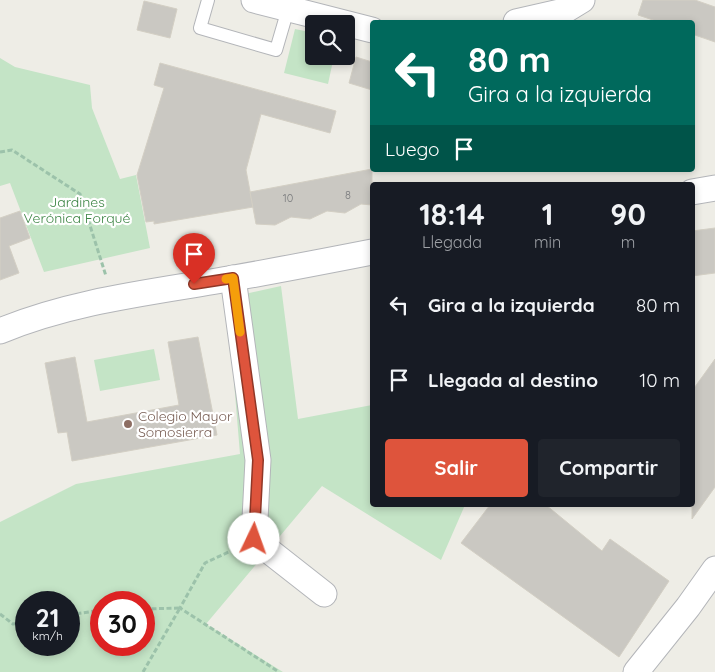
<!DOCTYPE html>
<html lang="es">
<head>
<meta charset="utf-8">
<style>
	body { margin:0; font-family:Quicksand,sans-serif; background:#20242c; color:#f1f3f6; height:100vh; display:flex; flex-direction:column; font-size:19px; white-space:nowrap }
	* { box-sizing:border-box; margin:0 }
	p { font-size:16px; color:#9ea1a6 }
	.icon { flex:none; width:28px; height:28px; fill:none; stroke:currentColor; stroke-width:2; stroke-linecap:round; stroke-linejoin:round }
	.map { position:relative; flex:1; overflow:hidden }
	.sheet { position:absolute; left:370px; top:182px; width:325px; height:325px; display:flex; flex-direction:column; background:#171b24; border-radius:5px; box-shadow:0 2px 8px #0003 }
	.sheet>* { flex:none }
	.banner { position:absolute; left:370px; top:20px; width:325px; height:152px; border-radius:5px; box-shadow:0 2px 8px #0003; background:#00695c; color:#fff; overflow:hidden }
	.controls { position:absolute; left:305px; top:15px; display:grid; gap:10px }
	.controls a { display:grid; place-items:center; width:50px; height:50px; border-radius:5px; background:#171b24; box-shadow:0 2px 8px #0003; font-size:25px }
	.speed { position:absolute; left:15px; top:591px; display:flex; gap:10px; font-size:25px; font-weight:700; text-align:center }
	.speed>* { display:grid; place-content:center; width:65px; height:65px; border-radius:50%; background:#171b24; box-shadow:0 2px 8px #0003; line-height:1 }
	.speed small { font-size:12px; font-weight:400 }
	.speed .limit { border:8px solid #d22; background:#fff; color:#111 }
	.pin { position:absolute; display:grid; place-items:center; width:42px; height:42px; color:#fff; margin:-51px -21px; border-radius:50% 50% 50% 0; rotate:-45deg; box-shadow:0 0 5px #0007 }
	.pin .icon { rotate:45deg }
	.me { position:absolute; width:55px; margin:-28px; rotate:3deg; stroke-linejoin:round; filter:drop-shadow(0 0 4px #0008) }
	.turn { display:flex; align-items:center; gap:18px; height:105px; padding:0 15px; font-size:22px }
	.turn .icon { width:65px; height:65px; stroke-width:2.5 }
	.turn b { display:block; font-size:35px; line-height:42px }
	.then { display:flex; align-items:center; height:48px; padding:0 15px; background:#0003; gap:10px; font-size:19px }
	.eta { display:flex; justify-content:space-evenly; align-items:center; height:85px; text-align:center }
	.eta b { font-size:30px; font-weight:700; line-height:35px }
	.cta { display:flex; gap:10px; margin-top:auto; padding:10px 15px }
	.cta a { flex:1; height:58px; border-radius:5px; background:#de543c; color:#fff; font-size:20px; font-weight:700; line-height:58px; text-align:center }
	.cta a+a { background:#20242c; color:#f1f3f6 }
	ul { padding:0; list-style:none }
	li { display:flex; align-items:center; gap:15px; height:75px; padding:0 15px }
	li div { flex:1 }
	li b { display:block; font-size:19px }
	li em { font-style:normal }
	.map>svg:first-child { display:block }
</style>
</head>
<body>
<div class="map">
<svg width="715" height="672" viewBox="0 0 715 672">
	<rect width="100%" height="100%" fill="#eeede6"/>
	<g fill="#c4e4c6" fill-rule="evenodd">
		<polygon points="295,29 314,33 314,56 334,56 328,84 284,73"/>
		<polygon points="0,58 15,67 90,85 92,108 120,179 136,175 150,248 44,272 10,183 0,186"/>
		<path d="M 281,286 L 298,419 L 372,405 L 372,505 L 465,505 L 441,560 L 322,486 L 206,624 L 283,672 L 0,672 L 0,522 L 76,484 L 240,454 L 227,298 ZM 26,602 L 69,602 L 69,645 L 26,645 ZM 101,602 L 144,602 L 144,645 L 101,645 Z"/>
		<polygon points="154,349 160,380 100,391 94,360"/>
	</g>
	<g fill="#cac8c2" stroke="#d3cfc4">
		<polygon points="643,0 695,0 715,7 715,42 692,34 692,22 659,22 638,15"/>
		<polygon points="144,1 177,9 170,38 137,30"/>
		<polygon points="356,57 372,62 372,90 349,83"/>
		<polygon points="160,63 336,111 330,133 261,114 246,170 253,207 154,224 154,221 146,222 137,175 164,88 154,85"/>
		<polygon points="372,169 372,205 361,204 345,213 327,211 310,219 291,217 275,225 256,224 250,192"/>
		<polygon points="20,211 30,238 9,246 19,273 0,280 0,218"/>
		<polygon points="715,228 715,273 692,276 692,231"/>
		<polygon points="198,337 217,435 72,461 67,432 58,433 45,363 75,357 87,422 179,405 168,342"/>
		<polygon points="715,359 715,487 692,519 692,391"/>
		<polygon points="490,505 546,505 602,551 610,539 669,581 619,657 461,543"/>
	</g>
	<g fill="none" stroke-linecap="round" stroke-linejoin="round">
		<g stroke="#b3b5b9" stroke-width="14">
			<polyline id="service" points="208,0 200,28 276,50 288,9"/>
		</g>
		<g stroke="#b3b5b9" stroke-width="27">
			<g id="minor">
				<polyline points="254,0 372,30"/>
				<polyline points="516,22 564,11 582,0"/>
				<polyline points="692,192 715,188"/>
				<polyline points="233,278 258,460 254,539 324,594"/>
				<path d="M 0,331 C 75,300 155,292 234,278 C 280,270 326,261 372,252"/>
				<polyline points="636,672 688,607 715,569"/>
			</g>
		</g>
		<g stroke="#9cc2aa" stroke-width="3" stroke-dasharray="5 2.5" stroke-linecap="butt">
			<polyline points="0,152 12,150 80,194 106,276"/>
			<polyline points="235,549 205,563 180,608 279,672"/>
			<polyline points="144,609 180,608"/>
			<polyline points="0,614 13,624 26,622"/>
			<polyline points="69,615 101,610"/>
			<polyline points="143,672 180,608"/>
		</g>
		<use href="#service" stroke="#fff" stroke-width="12"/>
		<use href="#minor" stroke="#fff" stroke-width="25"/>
	</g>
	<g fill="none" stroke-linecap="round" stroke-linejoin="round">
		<g stroke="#903727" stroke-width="12">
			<polyline id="route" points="194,284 233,278 258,460 254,539"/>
		</g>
		<use href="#route" stroke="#de543c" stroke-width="9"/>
		<polyline stroke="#f59e0b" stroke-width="9" points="226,279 233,278 240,332"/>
	</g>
	<circle fill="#8d6e63" stroke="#fff" stroke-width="2" cx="128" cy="424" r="5"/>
	<g text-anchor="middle" stroke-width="4.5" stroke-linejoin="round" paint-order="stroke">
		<g font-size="11" fill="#787a7c">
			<text x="348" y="199">8</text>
			<text x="288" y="202">10</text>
		</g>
		<g font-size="14" fill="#3c8544" stroke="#fff">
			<text x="77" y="207">Jardines<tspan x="77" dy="16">Verónica Forqué</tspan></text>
		</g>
		<g font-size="14" fill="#785e54" stroke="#fff" text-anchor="start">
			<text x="138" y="421">Colegio Mayor<tspan x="138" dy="16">Somosierra</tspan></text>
		</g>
	</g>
</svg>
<div class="controls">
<a><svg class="icon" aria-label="search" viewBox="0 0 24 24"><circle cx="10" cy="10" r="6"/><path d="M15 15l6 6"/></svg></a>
</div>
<div class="speed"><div>21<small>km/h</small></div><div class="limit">30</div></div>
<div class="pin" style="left:194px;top:284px;background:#d93025"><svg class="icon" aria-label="arrive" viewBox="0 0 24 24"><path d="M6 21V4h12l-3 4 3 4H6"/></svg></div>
<svg class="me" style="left:254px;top:539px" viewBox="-20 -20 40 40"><circle r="19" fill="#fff"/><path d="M0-13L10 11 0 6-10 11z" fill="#de543c"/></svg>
<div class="banner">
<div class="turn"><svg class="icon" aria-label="left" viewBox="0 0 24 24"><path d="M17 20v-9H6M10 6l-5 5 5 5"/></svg><div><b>80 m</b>Gira a la izquierda</div></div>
<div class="then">Luego<svg class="icon" aria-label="arrive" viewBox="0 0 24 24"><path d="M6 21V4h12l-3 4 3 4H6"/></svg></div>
</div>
<section class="sheet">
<div class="eta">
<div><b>18:14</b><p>Llegada</p></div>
<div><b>1</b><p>min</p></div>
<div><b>90</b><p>m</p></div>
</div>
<ul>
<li><svg class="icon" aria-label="left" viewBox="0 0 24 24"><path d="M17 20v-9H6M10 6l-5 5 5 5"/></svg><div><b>Gira a la izquierda</b></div><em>80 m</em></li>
<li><svg class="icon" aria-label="arrive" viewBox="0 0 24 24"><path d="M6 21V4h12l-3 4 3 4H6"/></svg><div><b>Llegada al destino</b></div><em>10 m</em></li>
</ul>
<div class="cta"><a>Salir</a><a>Compartir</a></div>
</section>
</div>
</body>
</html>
